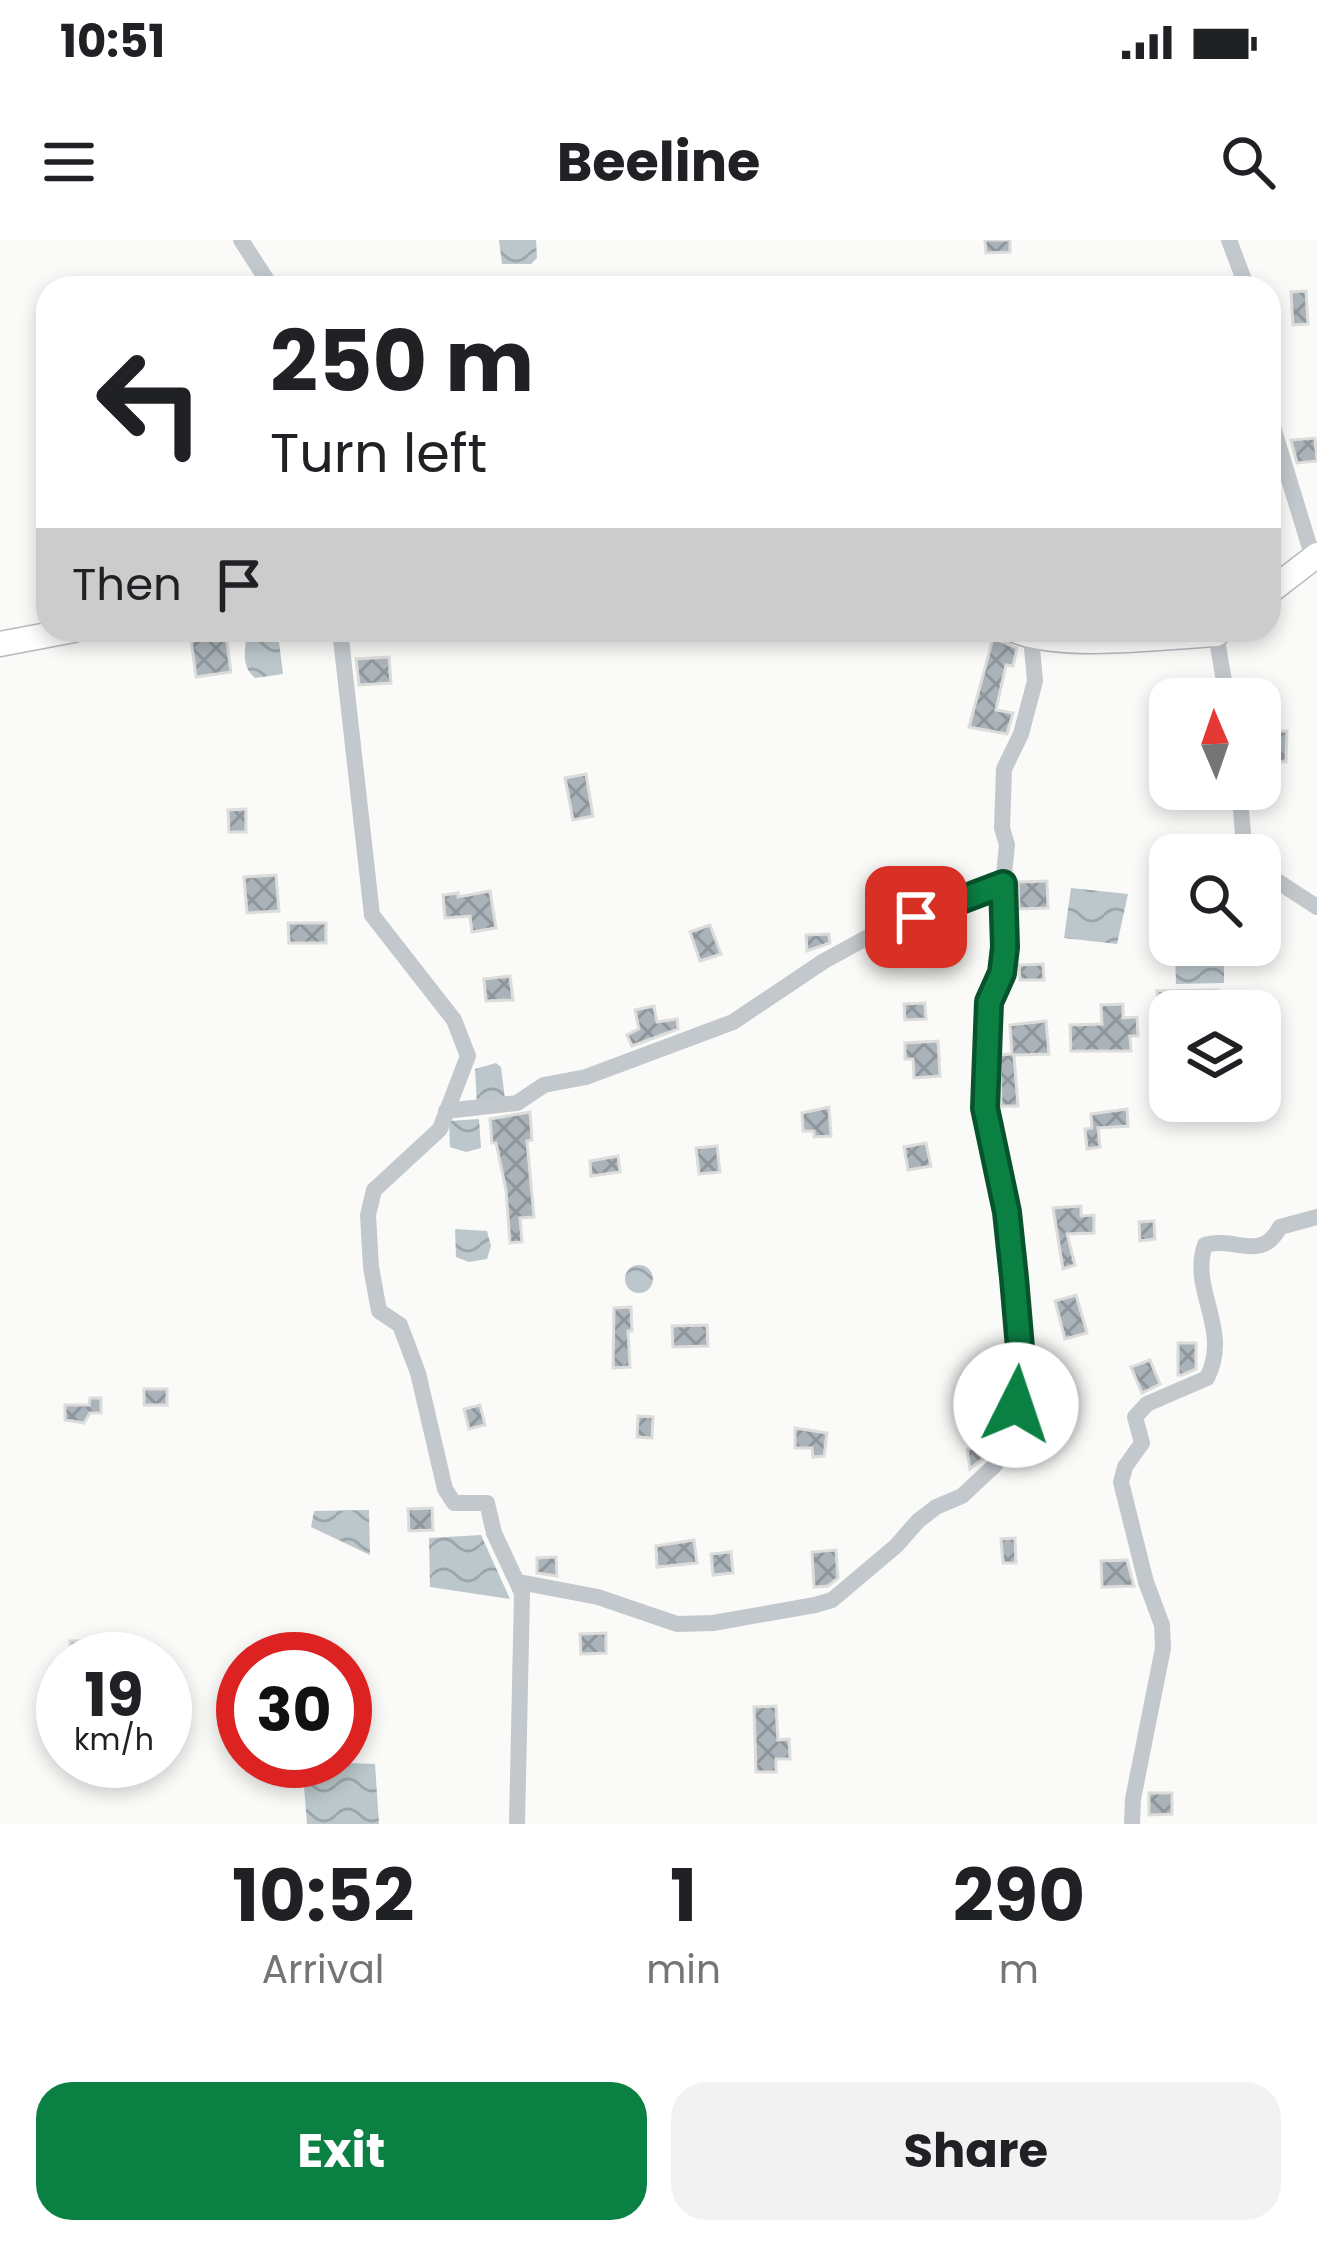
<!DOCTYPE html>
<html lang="en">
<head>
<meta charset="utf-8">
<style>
	body { margin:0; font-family:Poppins,sans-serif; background:#f2f2f2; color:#202124; height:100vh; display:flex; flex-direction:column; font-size:45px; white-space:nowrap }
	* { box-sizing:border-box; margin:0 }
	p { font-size:39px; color:#757577 }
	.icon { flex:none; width:66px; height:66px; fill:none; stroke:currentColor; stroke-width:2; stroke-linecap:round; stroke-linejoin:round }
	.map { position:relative; height:1584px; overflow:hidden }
	.sheet { display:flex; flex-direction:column; background:#fff; flex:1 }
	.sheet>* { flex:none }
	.banner { position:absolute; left:36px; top:36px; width:1245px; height:366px; border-radius:36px; box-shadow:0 6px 18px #0003; background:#fff; color:#202124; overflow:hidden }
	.needle { width:78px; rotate:358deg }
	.fabs { position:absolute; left:1149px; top:438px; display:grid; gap:24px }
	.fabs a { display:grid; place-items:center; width:132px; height:132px; border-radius:24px; background:#fff; box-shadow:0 6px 18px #0003; font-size:60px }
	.speed { position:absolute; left:36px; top:1392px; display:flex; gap:24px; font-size:60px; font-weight:700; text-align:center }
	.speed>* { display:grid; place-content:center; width:156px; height:156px; border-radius:50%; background:#fff; box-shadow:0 6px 18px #0003; line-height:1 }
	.speed small { font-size:30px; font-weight:400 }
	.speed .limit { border:18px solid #d22; background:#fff; color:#111 }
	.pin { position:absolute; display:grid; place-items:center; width:102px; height:102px; color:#fff; margin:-51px; border-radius:24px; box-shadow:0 6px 18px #0006 }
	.me { position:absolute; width:132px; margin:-66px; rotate:4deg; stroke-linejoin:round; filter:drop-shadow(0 0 9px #0008) }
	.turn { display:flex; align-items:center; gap:42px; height:252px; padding:0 36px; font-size:54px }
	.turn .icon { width:156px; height:156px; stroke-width:2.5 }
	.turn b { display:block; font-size:84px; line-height:102px }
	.then { display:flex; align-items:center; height:114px; padding:0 36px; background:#0003; gap:24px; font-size:45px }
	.eta { display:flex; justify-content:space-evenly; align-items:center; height:204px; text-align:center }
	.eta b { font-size:72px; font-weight:700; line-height:84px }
	.cta { display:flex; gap:24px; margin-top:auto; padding:24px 36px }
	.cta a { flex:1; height:138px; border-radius:36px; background:#0b8043; color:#fff; font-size:48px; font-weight:700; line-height:138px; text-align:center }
	.cta a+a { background:#f2f2f2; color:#202124 }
	.status { display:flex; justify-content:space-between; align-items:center; height:84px; padding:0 60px; background:#fff; direction:ltr }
	.status svg { height:33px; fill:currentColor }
	header { display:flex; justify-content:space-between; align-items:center; height:156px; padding:0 36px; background:#fff; font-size:54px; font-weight:700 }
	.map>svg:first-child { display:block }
</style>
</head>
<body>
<div class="status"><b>10:51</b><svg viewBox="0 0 49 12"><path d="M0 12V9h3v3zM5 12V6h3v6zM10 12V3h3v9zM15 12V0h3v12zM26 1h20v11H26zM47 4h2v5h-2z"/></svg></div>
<header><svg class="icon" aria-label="menu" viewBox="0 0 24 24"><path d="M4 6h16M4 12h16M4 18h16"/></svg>Beeline<svg class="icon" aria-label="search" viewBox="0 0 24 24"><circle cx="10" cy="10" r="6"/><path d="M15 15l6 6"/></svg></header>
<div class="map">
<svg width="1317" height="1584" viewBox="0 0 1317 1584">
	<defs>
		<pattern id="water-waves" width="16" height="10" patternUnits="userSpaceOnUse" patternTransform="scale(3)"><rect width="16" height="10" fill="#bbc7cb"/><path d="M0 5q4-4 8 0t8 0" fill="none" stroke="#9ca6aa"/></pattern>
		<pattern id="building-cross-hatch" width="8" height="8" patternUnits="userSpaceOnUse" patternTransform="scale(3)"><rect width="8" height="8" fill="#aab3b9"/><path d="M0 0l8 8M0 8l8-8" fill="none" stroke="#8e969c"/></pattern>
	</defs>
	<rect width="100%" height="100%" fill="#fafaf8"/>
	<g fill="url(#water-waves)">
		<polygon points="499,0 536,0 537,18 531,24 502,24"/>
		<path d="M 275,390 L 278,394 L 283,434 L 255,438 C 243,428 244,415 246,401 L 255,391 Z"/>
		<polygon points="1071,648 1128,654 1117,704 1064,698"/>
		<polygon points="1224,707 1224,743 1176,744 1175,712"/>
		<polygon points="496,823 501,827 505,859 477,865 475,829"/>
		<polygon points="479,879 481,908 466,912 450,907 449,881"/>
		<polygon points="455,989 487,991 491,1006 487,1019 469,1022 456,1017"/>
		<circle cx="639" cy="1039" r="14"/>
		<polygon points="369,1270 370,1315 311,1287 314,1271"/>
		<polygon points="481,1295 510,1359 430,1347 429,1298"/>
		<polygon points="302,1521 375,1524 379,1584 307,1584"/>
	</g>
	<g fill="url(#building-cross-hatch)" stroke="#dcdcda" stroke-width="3">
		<polygon points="985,0 1010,0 1010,12 986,13"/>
		<polygon points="1306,51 1308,84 1293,85 1291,52"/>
		<polygon points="1315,198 1317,221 1297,223 1291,200"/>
		<polygon points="226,395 231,432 196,437 191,400"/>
		<polygon points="993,398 1017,408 1013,426 1006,425 996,470 1013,473 1007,494 969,487"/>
		<polygon points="389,417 391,443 359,445 356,419"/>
		<polygon points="1260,491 1287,491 1286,522 1260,521"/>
		<polygon points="586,534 593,576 573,580 565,538"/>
		<polygon points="246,569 246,592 229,592 228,570"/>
		<polygon points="276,635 279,671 247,673 244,637"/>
		<polygon points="1047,641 1048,668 1019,669 1018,642"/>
		<polygon points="490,651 496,688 472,692 470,676 445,678 443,655 458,653 458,657"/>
		<polygon points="288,683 326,683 326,703 289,703"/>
		<polygon points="710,685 721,714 700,721 690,692"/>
		<polygon points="829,694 830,703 807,711 806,695"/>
		<polygon points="1043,724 1044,740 1020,740 1019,725"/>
		<polygon points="510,736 513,760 486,761 484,739"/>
		<polygon points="1218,750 1219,766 1158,767 1157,751"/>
		<polygon points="925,763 926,779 905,780 904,764"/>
		<polygon points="1123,764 1123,778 1137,777 1138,796 1130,796 1131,811 1071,811 1070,785 1102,784 1101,765"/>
		<polygon points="654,766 657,782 677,779 678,789 632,806 627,795 639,789 635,770"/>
		<polygon points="1046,781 1049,814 1014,815 1018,866 1001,866 1000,815 1012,814 1010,785"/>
		<polygon points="938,801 940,836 914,838 913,819 905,819 905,803"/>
		<polygon points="829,867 831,896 814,897 814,891 803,891 802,873"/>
		<polygon points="1127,869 1128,886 1098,888 1100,907 1087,909 1085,889 1092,888 1091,874"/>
		<polygon points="530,872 532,900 527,901 534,977 520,978 522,1002 510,1003 506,950 496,903 492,903 490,879"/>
		<polygon points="926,903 931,926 908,930 904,907"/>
		<polygon points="717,906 720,932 699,934 696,908"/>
		<polygon points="618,916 620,932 591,936 590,921"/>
		<polygon points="1081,966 1081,976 1094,975 1094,993 1067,994 1075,1025 1063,1029 1053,968"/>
		<polygon points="1154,981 1155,999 1140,1001 1139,982"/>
		<polygon points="1076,1055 1087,1093 1065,1099 1055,1061"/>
		<polygon points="631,1067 632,1091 628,1091 630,1127 613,1128 614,1068"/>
		<polygon points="707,1085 708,1106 673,1107 672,1086"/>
		<polygon points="1178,1103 1196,1103 1196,1129 1182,1135 1178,1135"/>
		<polygon points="1150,1120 1160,1144 1142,1153 1131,1127"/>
		<polygon points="974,1134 980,1160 968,1163 962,1136"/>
		<rect x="144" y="1149" width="23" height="16"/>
		<polygon points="90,1158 101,1158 101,1173 90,1173 84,1183 65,1180 65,1165 89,1165"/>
		<polygon points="480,1165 485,1185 469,1189 464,1169"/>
		<polygon points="638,1176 653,1177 652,1198 637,1197"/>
		<polygon points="795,1188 827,1193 824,1216 813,1217 812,1208 795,1208"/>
		<polygon points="1034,1194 1036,1212 1015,1215 1019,1195"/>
		<polygon points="988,1207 984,1218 970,1229 967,1209"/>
		<polygon points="432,1268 433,1290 409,1291 408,1269"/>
		<polygon points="1015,1298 1016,1323 1003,1323 1001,1299"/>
		<polygon points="694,1300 697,1323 657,1327 656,1306"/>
		<polygon points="836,1310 838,1338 828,1346 814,1347 812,1312"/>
		<polygon points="731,1312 733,1333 713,1335 711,1314"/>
		<polygon points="556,1317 557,1336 537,1333 537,1318"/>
		<polygon points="1127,1320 1134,1346 1102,1347 1101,1321"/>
		<polygon points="606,1393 606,1413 581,1414 580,1394"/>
		<polygon points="70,1401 89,1401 90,1411 81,1412 81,1419 70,1419"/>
		<polygon points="776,1466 778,1500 789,1499 790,1519 776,1519 776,1532 756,1532 754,1467"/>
		<polygon points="1149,1553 1172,1553 1172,1574 1149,1575"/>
	</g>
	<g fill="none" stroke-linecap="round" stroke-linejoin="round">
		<g stroke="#b3babf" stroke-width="27">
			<g id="secondary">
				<polyline points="1269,352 1317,315"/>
				<path d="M 1014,390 C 1062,410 1163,397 1216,394 L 1222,390"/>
				<polyline points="0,404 74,390"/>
			</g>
		</g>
		<g stroke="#c3c8cc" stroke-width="16">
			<polyline points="241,0 272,48"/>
			<polyline points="1229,0 1247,48"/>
			<polyline points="1269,174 1313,318"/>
			<polyline points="340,390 372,675 454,780 468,816 440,889 374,950 368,975 371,1027 379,1071 400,1085 418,1133 445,1249 454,1263 487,1263 494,1293 522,1353 517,1584"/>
			<polyline points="1216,394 1227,459"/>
			<polyline points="1239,549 1245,615"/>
			<polyline points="1260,630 1317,667"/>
			<polyline points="446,871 517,863 544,845 586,837 733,782 824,721 870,696 1003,644 1007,605 1002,588 1004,529 1021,494 1035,441 1031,397"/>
			<polyline points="519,1342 598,1357 677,1384 713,1383 815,1365 832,1360 896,1306 918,1281 936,1267 962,1256 995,1225 1023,1143 1007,972 985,868 989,762 1002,733 1005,707 1003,644"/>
			<path d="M 1132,1584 L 1133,1559 L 1163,1408 L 1162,1385 L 1146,1342 L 1121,1242 L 1125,1227 L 1142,1203 L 1135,1177 L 1147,1164 L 1207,1138 C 1232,1089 1189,1050 1205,1005 C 1236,996 1261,1023 1280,987 L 1317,977"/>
		</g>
		<use href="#secondary" stroke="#fff" stroke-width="24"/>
	</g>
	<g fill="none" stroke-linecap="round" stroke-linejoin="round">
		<g stroke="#07532c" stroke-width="30">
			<polyline id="route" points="916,677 1003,644 1005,707 1002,733 989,762 985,868 1007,972 1014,1038 1023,1143 1016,1165"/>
		</g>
		<use href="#route" stroke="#0b8043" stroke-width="21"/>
	</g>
</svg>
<div class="fabs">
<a><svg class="needle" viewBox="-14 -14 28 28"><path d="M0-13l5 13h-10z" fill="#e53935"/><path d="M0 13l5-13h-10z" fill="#757577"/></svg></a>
<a><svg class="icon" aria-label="search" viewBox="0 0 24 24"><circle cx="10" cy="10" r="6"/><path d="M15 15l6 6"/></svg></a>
<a><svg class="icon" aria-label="layers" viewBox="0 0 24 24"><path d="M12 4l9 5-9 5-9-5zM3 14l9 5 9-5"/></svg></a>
</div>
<div class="speed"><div>19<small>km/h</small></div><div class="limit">30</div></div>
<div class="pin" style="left:916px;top:677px;background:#d93025"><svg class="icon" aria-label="arrive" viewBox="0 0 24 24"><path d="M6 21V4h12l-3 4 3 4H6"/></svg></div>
<svg class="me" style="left:1016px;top:1165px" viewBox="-20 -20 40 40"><circle r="19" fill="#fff"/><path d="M0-13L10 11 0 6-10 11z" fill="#0b8043"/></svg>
<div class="banner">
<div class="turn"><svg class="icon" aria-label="left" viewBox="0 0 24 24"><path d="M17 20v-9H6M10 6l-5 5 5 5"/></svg><div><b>250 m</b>Turn left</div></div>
<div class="then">Then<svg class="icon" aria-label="arrive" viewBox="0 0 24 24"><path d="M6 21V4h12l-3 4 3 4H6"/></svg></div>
</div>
</div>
<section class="sheet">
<div class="eta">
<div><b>10:52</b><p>Arrival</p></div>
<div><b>1</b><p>min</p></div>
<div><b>290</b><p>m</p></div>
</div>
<div class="cta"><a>Exit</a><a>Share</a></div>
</section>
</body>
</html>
